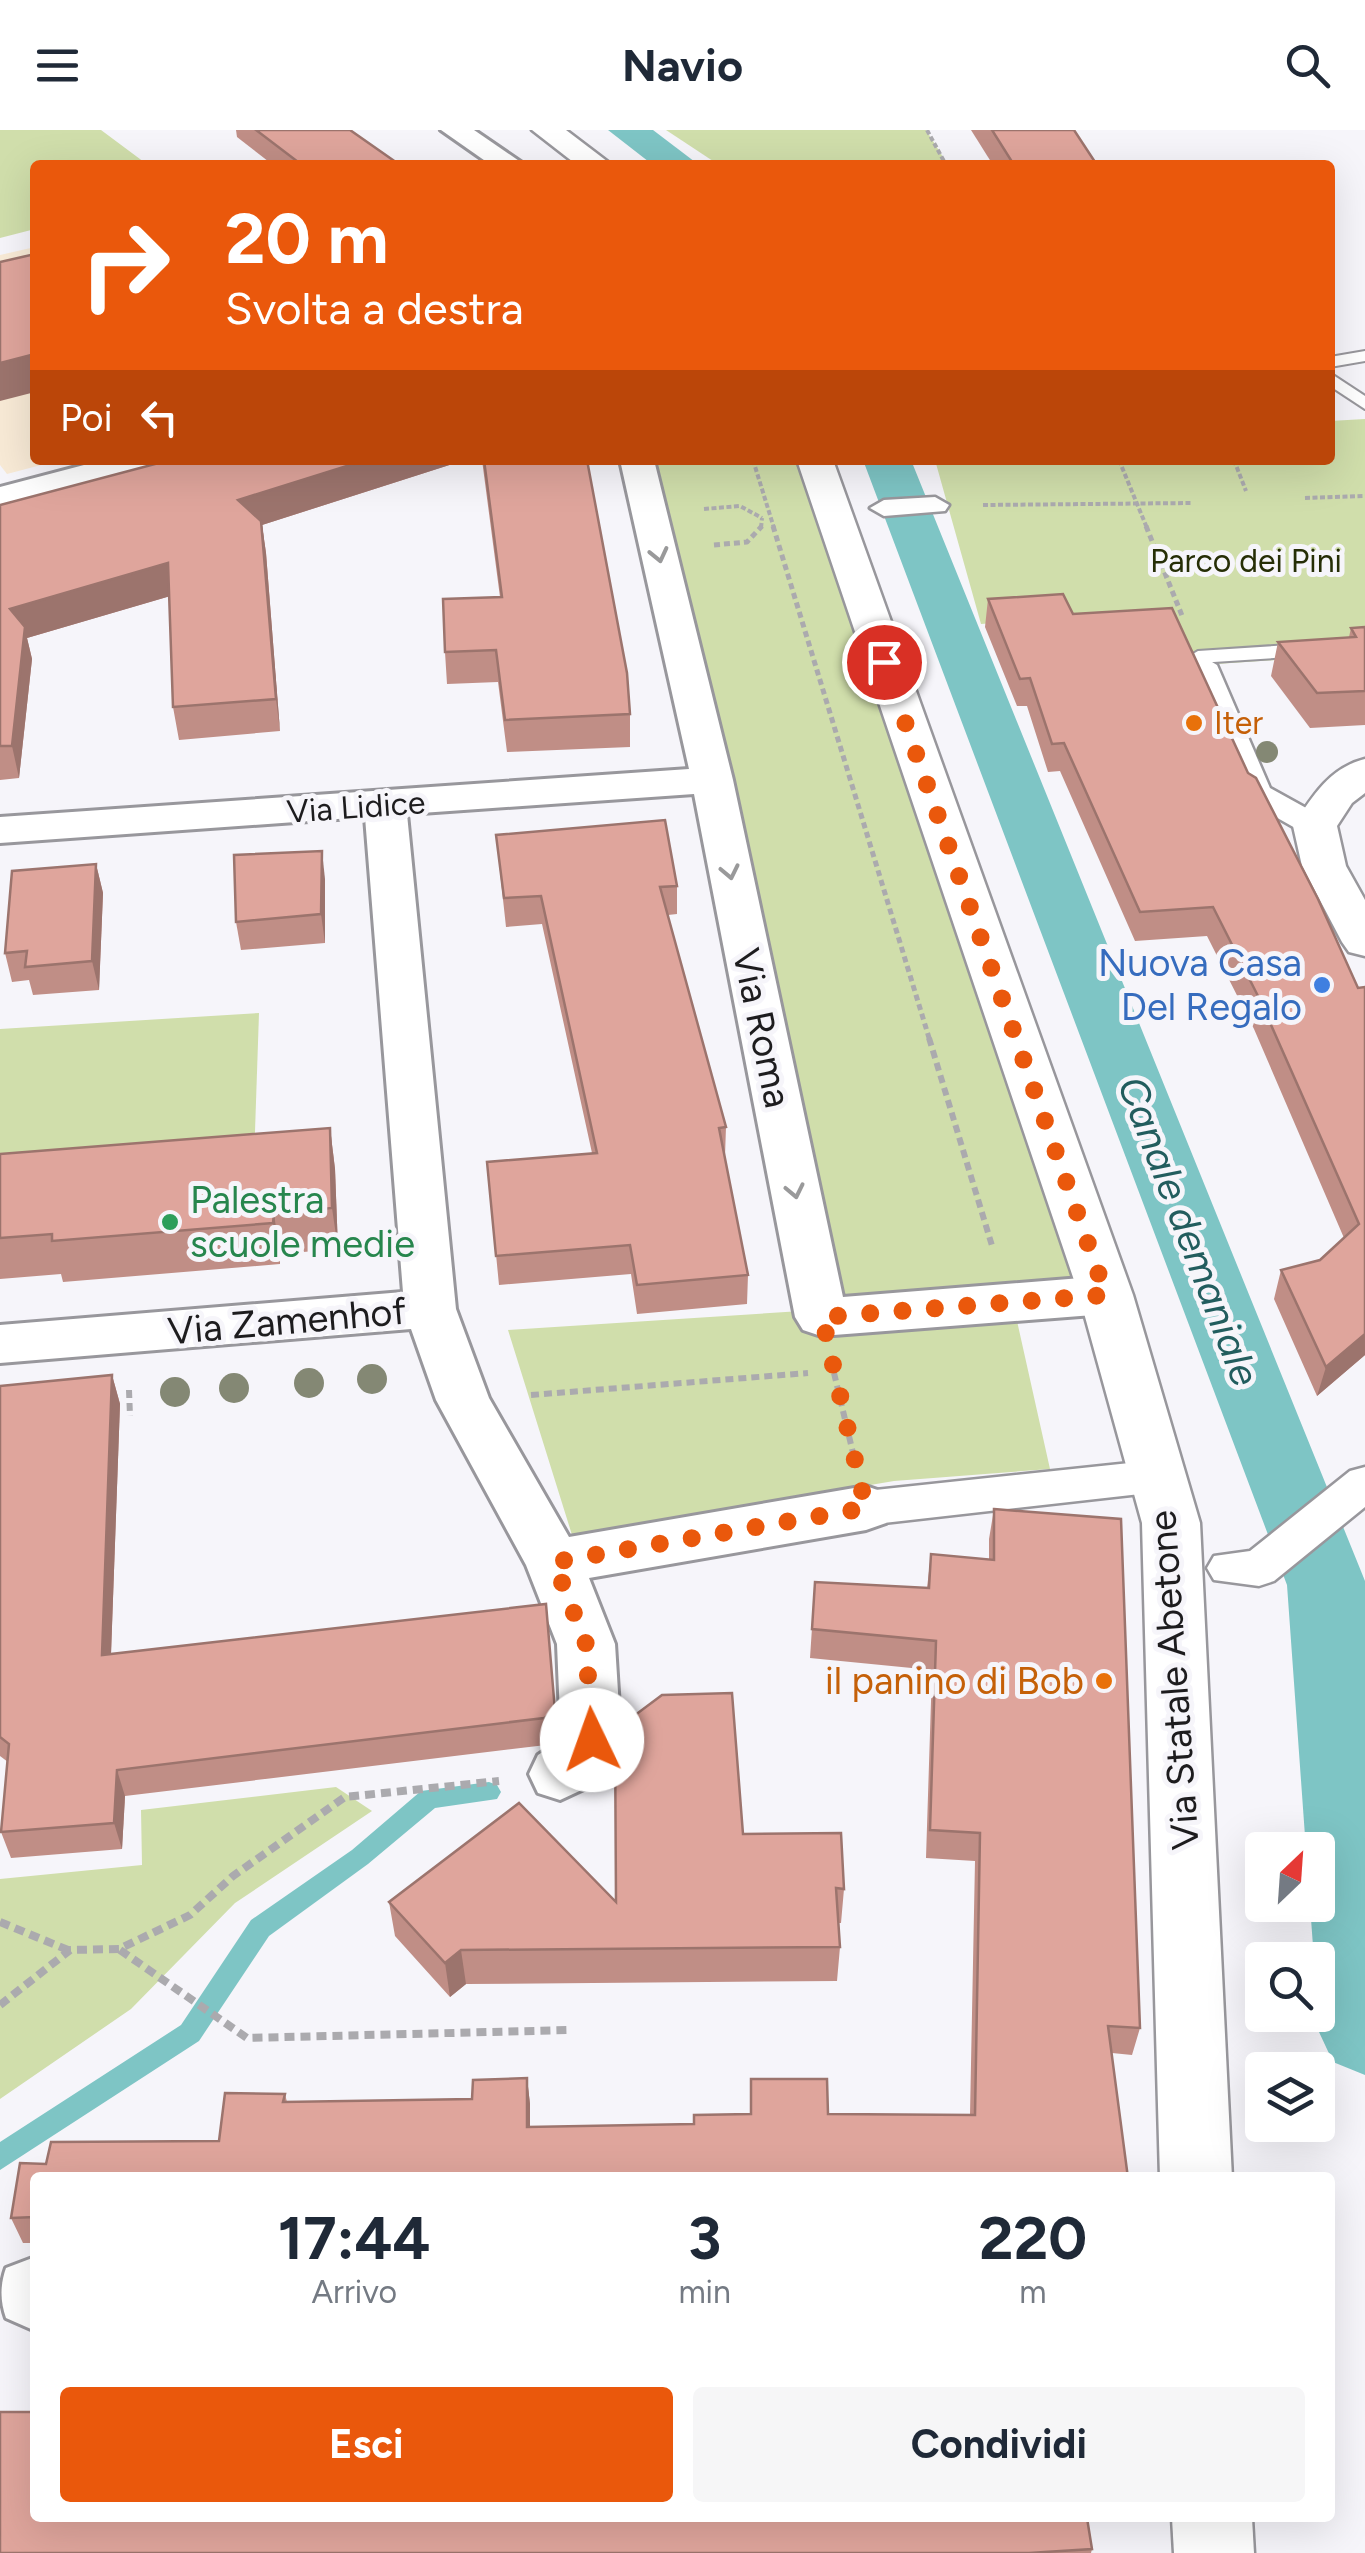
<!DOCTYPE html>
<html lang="it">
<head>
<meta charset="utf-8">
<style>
	body { margin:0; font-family:Figtree,sans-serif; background:#f6f6f7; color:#1f2937; height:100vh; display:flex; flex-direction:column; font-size:38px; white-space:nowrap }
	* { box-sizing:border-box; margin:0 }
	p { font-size:32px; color:#747a83 }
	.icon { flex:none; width:55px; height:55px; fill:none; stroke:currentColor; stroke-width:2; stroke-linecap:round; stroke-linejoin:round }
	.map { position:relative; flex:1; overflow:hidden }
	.panel { position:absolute; left:30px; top:2042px; width:1305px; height:350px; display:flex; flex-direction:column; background:#fff; border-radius:10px; box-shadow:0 10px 40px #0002 }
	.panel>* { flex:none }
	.hud { position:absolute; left:30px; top:30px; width:1305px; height:305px; border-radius:10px; box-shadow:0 10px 40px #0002; background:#ea580c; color:#fff; overflow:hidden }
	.needle { width:65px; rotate:25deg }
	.tools { position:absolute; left:1245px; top:1702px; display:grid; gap:20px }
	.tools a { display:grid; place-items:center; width:90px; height:90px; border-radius:10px; background:#fff; box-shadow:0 10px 40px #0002; font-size:50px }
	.pin { position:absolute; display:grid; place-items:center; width:85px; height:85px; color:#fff; margin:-42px; border:5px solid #fff; border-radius:50%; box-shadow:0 2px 10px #0007 }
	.me { position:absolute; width:110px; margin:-55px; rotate:357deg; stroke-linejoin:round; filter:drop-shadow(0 0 8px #0008) }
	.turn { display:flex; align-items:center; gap:35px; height:210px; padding:0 30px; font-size:45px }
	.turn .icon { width:130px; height:130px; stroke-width:2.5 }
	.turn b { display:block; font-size:70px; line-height:85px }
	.then { display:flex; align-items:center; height:95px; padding:0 30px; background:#0003; gap:20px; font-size:38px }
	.eta { display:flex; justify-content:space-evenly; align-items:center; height:170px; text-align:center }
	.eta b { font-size:60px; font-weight:700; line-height:70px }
	.primary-button { display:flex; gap:20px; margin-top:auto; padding:20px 30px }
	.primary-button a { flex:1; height:115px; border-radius:10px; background:#ea580c; color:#fff; font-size:40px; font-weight:700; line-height:115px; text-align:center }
	.primary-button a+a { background:#f6f6f7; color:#1f2937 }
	header { display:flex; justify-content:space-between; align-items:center; height:130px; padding:0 30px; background:#fff; font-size:45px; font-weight:700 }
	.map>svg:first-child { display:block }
</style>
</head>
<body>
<header><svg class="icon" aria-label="menu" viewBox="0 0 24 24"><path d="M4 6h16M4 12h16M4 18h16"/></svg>Navio<svg class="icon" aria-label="search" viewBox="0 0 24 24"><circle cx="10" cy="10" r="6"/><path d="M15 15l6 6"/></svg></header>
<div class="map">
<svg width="1365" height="2423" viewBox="0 0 1365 2423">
	<rect width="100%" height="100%" fill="#f6f5fa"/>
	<polygon fill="#f8ead6" points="35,117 35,330 60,330 7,344 0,335 0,125"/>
	<g fill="#d0deab">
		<polygon points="0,0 101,0 148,35 35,35 35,99 0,108"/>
		<polygon points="666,0 926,0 948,35 719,35"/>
		<polygon points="1365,289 1365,524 1187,536 1060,488 981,494 935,330 1330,330 1330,291"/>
		<polygon points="638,330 815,330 1106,1165 821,1187"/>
		<polygon points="259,883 254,1031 0,1047 0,899"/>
		<polygon points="801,1181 1015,1182 1050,1339 894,1351 572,1405 508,1200"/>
		<polygon points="336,1657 372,1681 235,1773 131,1879 0,1969 0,1749 142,1735 141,1680"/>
	</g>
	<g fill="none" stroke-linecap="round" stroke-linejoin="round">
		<polygon fill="#7ec5c5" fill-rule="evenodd" points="489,1652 497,1655 501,1662 497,1669 435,1678 368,1734 269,1806 199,1911 0,2040 0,2012 181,1895 251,1790 352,1720 421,1661"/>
		<g fill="#7ec5c5" fill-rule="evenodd">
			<polygon points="608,0 653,0 699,35 653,35"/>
			<polygon points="863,330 911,330 1365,1451 1365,1945 1333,1932 1319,1902 1318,1830 1314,1830 1310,1775 1318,1775 1318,1720 1306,1720 1287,1455"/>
		</g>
		<g stroke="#98979c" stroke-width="4">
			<g id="service">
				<polygon points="1365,221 1365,231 1330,237 1330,227"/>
				<polygon points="1330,243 1365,266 1365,279 1330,256"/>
				<polygon points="1365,510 1365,522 1198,533 1188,527 1198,521"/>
			</g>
		</g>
		<g stroke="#98979c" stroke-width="5">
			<g id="pedestrian">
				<polygon points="935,367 949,375 945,381 884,386 870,378 884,370"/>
				<polygon points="1202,526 1217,535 1270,658 1326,689 1331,696 1326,703 1304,703 1246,670 1187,535"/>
				<polygon points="1158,1330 1173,1335 1179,1346 1173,1357 1158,1362 866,1395 851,1390 845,1378 851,1366 866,1361"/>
				<polygon points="1365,1337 1365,1377 1274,1451 1259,1456 1214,1450 1207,1438 1214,1426 1250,1421 1350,1341"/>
			</g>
		</g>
		<g stroke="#98979c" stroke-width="6">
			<g id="minor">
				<polygon points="441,0 474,0 525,35 491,35"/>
				<polygon points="103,330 160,330 155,337 0,379 0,357"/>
				<polygon points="620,330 654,330 733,650 843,1167 1106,1146 1124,1152 1132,1165 1124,1178 1106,1184 821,1206 803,1200 795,1187 694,664 407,684 456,1179 489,1268 569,1407 866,1356 886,1363 894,1378 886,1393 866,1400 589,1448 615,1514 621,1610 603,1650 560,1670 538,1663 529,1644 538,1625 561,1610 557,1514 526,1435 436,1270 411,1199 0,1233 0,1195 403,1162 365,687 0,713 0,687 689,639"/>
				<path d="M 35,2127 L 35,2199 L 31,2199 L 6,2188 C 0,2171 0,2155 6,2138 Z"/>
			</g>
		</g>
		<g stroke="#98979c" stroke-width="5">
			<path id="tertiary" d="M 1365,629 L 1365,663 L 1352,673 L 1337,696 L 1346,736 L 1365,770 L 1365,826 L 1349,822 L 1342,812 L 1302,736 L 1293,696 C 1312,667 1329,638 1365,629 Z"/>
		</g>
		<g stroke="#98979c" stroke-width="5">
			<g id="secondary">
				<polygon points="532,0 566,0 612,35 577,35"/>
				<polygon points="797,330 833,330 1133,1165 1200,1393 1232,2048 1160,2048 1142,1393 1079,1165"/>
				<polygon points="1172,2388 1252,2388 1254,2423 1174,2423"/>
			</g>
		</g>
		<g stroke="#abaaae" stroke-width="4" stroke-dasharray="5 2.5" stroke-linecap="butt">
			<polyline points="927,0 946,35"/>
			<polyline points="753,330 774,398"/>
			<polyline points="1119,330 1147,398"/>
			<polyline points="1234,330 1246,361"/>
			<polyline points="1305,368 1365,366"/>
			<polyline points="983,375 1192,373"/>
			<polyline points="704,379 740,376 762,388"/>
			<polyline points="761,398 762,388"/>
		</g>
		<g stroke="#abaaae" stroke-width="5" stroke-dasharray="6 4" stroke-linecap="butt">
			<polyline points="773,396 930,911"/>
			<polyline points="1146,396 1183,488"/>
			<polyline points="714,415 747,412 762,396"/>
		</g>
		<g stroke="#abaaae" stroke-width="6" stroke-dasharray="8 5" stroke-linecap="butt">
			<polyline points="929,908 993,1119"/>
			<polyline points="834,1243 853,1323"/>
			<polyline points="129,1260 130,1286"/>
			<polyline points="531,1265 808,1243"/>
		</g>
		<g stroke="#abaaae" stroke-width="8" stroke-dasharray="10 6" stroke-linecap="butt">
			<polyline points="0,1792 68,1820"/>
			<polyline points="120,1820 247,1908 571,1900"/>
			<polyline points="0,1875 70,1820 119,1819 190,1785 233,1746 345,1667 499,1651"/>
		</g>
		<use href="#service" fill="#fff" fill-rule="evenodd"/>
		<use href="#pedestrian" fill="#fff" fill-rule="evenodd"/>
		<use href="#minor" fill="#fff" fill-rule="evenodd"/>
		<use href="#tertiary" fill="#fff" fill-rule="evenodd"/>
		<use href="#secondary" fill="#fff" fill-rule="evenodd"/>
	</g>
	<g fill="#848874">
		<circle cx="1267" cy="622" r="11"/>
		<circle cx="372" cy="1249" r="15"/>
		<circle cx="309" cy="1253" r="15"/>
		<circle cx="234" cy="1258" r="15"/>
		<circle cx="175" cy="1262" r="15"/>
	</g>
	<g fill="#c08e86">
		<polygon points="236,0 350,0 400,35 273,35 237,7"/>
		<polygon points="971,0 1074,0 1097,35 993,35"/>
		<polygon points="170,330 465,330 262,395 266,423 280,601 179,610 173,577 170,466 27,508 32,529 19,648 0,650 0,375"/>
		<polygon points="482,330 587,330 630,584 630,617 507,622 498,552 447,554 445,522 500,467"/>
		<polygon points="988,469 1073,484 1248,643 1358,858 1365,857 1365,1225 1317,1266 1274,1169 1281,1140 1320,1130 1344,1108 1254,899 1207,806 1135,811 1060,641 1048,642 1027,576 1017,576 985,497"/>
		<polygon points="1365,497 1365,595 1310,598 1271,546 1278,512 1349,507 1351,498"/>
		<polygon points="496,705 677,756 677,784 668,785 726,997 725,1026 748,1145 747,1174 637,1184 631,1144 499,1155 487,1032 592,1023 542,794 506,797"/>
		<polygon points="96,734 103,763 99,860 33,865 29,850 12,852 5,823"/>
		<polygon points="325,749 325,813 241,820 236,792"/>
		<polygon points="330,998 335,1039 338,1119 280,1124 280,1134 63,1152 61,1144 0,1149 0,1024"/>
		<polygon points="112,1245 120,1274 111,1524 546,1474 557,1608 546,1615 125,1666 122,1719 11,1728 1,1702 8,1632 0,1626 0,1256"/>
		<polygon points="994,1379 1121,1389 1140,1898 1132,1925 1112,1923 1128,2048 35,2048 35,2113 23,2113 11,2088 20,2033 46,2034 51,2012 219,2011 225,1963 285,1964 287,1972 472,1969 473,1950 527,1948 530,1974 530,1997 694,1994 694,1985 750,1984 751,1949 827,1949 828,1984 970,1985 975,1731 926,1728 932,1540 810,1528 815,1452 927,1458 931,1424 989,1429 989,1409"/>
		<polygon points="743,1704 844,1759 841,1793 839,1793 840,1817 837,1851 466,1854 450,1867 395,1806 389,1772 616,1772"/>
		<polygon points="1092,2419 1091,2423 0,2423"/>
	</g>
	<g fill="#9c746d">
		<polygon points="35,224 35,262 0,271 0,233"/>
		<polygon points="366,330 465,330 262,395 266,423 280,601 276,569 238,370"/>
		<polygon points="168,433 174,465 27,508 32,529 19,648 12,616 10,479"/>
		<polygon points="322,721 325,749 325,813 321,784"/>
		<polygon points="96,734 103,763 99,860 92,831"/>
		<polygon points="330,998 335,1039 338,1119 332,1078"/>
		<polygon points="274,1084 280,1124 280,1134 273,1093"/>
		<polygon points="1365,1204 1365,1225 1317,1266 1326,1237"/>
		<polygon points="112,1245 120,1274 110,1552 102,1525"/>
		<polygon points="555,1581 557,1608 546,1615 544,1588"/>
		<polygon points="117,1640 125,1666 122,1719 114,1693"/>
		<polygon points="461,1820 466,1854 450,1867 445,1833"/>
		<polygon points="527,1948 530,1974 530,2022 527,1997"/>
	</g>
	<g fill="#dfa59c" stroke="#9c746d" stroke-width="2.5">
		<polygon points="256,0 350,0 400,35 302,35"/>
		<polygon points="992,0 1074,0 1097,35 1014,35"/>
		<polygon points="35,124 35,224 0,233 0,132"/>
		<polygon points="170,330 366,330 238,370 261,391 276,569 173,577 168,433 10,479 25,497 12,616 0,616 0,375"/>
		<polygon points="484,330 587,330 627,543 630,584 505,590 496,520 445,522 443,469 502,467"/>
		<polygon points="1063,464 1073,484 1172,478 1248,643 1256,648 1318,769 1358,858 1365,857 1365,1204 1326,1237 1281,1140 1320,1130 1359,1094 1260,870 1213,777 1140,782 1064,613 1052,614 1030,548 1020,549 988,469"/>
		<polygon points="1365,497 1365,561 1317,563 1278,512 1356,507 1351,498"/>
		<polygon points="665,690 677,756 660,757 726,997 719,998 748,1145 637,1155 630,1115 496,1126 487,1032 597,1023 541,766 504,768 496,705"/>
		<polygon points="322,721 321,784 236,792 234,725"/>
		<polygon points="96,734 92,831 25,837 27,821 5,823 12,741"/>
		<polygon points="330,998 332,1078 274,1084 273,1093 52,1111 52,1104 0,1108 0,1024"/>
		<polygon points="112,1245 102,1525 546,1474 555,1581 544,1588 117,1640 114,1693 1,1702 9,1614 0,1607 0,1256"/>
		<polygon points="994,1379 1121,1389 1140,1898 1108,1896 1128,2048 35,2048 35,2087 11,2088 20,2033 46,2034 51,2012 219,2011 225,1963 285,1964 283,1972 472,1969 473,1950 527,1948 527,1997 694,1994 694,1985 751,1984 751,1949 827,1949 828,1984 975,1985 980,1703 930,1700 936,1511 812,1499 815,1452 929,1458 931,1424 994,1430"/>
		<polygon points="732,1563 743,1704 841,1703 844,1759 836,1758 840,1817 461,1820 445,1833 389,1772 519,1673 616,1772 615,1600 662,1565"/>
		<polygon points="0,2282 35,2282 35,2388 1087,2388 1092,2419 1029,2423 0,2423"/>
	</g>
	<defs><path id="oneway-chevron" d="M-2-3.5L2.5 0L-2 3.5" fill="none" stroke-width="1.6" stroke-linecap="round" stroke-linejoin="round" transform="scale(2.5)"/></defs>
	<g stroke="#99999a">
		<use href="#oneway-chevron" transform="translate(659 425) rotate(77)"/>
		<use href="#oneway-chevron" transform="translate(730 742) rotate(78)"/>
		<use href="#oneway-chevron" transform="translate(795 1061) rotate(78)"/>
	</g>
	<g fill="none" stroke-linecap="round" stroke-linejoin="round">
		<polyline stroke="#ea580c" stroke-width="18" stroke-dasharray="0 32.4" points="592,1610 586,1514 554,1432 866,1378 822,1187 1106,1165 884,532"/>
	</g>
	<g fill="#e8710a" stroke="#f6f5fa" stroke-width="4">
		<circle cx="1194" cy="593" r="10"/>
		<circle cx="1104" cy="1551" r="10"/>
	</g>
	<circle fill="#3f7fe0" stroke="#f6f5fa" stroke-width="4" cx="1322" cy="855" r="10"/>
	<circle fill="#2e9e5b" stroke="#f6f5fa" stroke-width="4" cx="170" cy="1092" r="10"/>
	<g text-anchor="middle" stroke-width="10" stroke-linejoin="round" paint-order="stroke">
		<g font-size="32" fill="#262e06" stroke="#f6f5fa">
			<text x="1246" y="442">Parco dei Pini</text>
		</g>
		<g font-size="32" fill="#c56008" stroke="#f6f5fa" text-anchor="start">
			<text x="1214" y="604">Iter</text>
		</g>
		<g font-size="32" fill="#1d1c1e" stroke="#f6f5fa">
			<text transform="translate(356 677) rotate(-4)" y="11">Via Lidice</text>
		</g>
		<g font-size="38" fill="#366cbe" stroke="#f6f5fa" text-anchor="end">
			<text x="1302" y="846">Nuova Casa<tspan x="1302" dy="44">Del Regalo</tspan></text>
		</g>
		<g font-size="38" fill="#1d1c1e" stroke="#f6f5fa">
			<text transform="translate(762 898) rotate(78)" y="13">Via Roma</text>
			<text transform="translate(287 1191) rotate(-5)" y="13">Via Zamenhof</text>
			<text transform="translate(1174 1550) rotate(-94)" y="13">Via Statale Abetone</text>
		</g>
		<g font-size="38" fill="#27864d" stroke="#f6f5fa" text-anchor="start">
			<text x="190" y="1083">Palestra<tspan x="190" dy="44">scuole medie</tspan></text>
		</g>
		<g font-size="38" fill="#c56008" stroke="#f6f5fa" text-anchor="end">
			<text x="1084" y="1564">il panino di Bob</text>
		</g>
		<g font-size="40" font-style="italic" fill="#225d5e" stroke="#f6f5fa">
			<text transform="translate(1189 1101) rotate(69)" y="14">Canale demaniale</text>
		</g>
	</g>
</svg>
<div class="tools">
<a><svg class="needle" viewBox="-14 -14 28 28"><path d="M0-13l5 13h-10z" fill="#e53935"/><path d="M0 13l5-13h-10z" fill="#747a83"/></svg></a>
<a><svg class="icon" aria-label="search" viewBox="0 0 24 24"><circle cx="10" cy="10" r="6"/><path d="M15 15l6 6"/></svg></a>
<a><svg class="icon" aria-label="layers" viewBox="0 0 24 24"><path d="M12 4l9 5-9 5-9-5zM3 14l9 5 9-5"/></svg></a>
</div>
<div class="pin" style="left:884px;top:532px;background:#d93025"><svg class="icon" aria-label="arrive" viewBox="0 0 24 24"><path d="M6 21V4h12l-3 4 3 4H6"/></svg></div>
<svg class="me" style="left:592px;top:1610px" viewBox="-20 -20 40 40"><circle r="19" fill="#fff"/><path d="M0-13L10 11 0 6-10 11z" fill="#ea580c"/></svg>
<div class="hud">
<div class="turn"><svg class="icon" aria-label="right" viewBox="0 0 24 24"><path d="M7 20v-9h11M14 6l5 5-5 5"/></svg><div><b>20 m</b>Svolta a destra</div></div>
<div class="then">Poi<svg class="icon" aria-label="left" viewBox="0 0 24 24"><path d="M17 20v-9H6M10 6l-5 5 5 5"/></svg></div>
</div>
<section class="panel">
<div class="eta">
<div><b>17:44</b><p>Arrivo</p></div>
<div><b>3</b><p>min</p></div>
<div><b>220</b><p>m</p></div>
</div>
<div class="primary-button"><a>Esci</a><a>Condividi</a></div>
</section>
</div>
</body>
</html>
